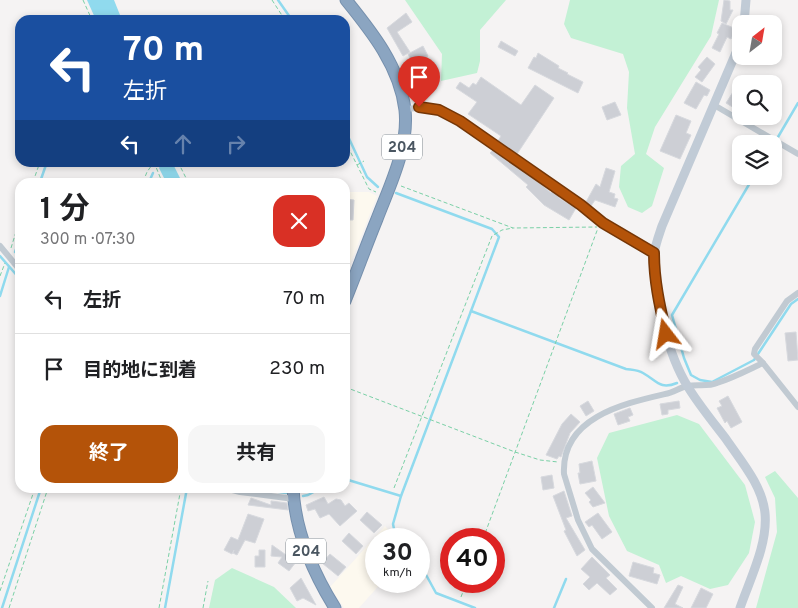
<!DOCTYPE html>
<html lang="ja">
<head>
<meta charset="utf-8">
<style>
	body { margin:0; font-family:Overpass,"Noto Sans JP",sans-serif; background:#f6f6f6; color:#202124; height:100vh; display:flex; flex-direction:column; font-size:19px; white-space:nowrap }
	* { box-sizing:border-box; margin:0 }
	p { font-size:16px; color:#757577 }
	.icon { flex:none; width:28px; height:28px; fill:none; stroke:currentColor; stroke-width:2; stroke-linecap:round; stroke-linejoin:round }
	.map { position:relative; flex:1; overflow:hidden }
	.sheet { position:absolute; left:15px; top:178px; width:335px; height:315px; display:flex; flex-direction:column; background:#fff; border-radius:15px; box-shadow:0 2px 8px #0003 }
	.sheet>* { flex:none }
	.banner { position:absolute; left:15px; top:15px; width:335px; height:152px; border-radius:15px; box-shadow:0 2px 8px #0003; background:#1a4fa0; color:#fff; overflow:hidden }
	.needle { width:32px; rotate:31deg }
	.fabs { position:absolute; left:732px; top:15px; display:grid; gap:10px }
	.fabs a { display:grid; place-items:center; width:50px; height:50px; border-radius:10px; background:#fff; box-shadow:0 2px 8px #0003; font-size:25px }
	.speed { position:absolute; left:365px; top:528px; display:flex; gap:10px; font-size:25px; font-weight:700; text-align:center }
	.speed>* { display:grid; place-content:center; width:65px; height:65px; border-radius:50%; background:#fff; box-shadow:0 2px 8px #0003; line-height:1 }
	.speed small { font-size:12px; font-weight:400 }
	.speed .limit { border:8px solid #d22; background:#fff; color:#111 }
	.pin { position:absolute; display:grid; place-items:center; width:42px; height:42px; color:#fff; margin:-51px -21px; border-radius:50% 50% 50% 0; rotate:-45deg; box-shadow:0 0 5px #0007 }
	.pin .icon { rotate:45deg }
	.me { position:absolute; width:55px; margin:-28px; rotate:346deg; stroke-linejoin:round; filter:drop-shadow(0 0 4px #0008) }
	.turn { display:flex; align-items:center; gap:18px; height:105px; padding:0 25px; font-size:22px }
	.turn .icon { width:65px; height:65px; stroke-width:2.5 }
	.turn b { display:block; font-size:35px; line-height:42px }
	.lanes { display:flex; align-items:center; height:48px; padding:0 25px; background:#0003; justify-content:center; gap:25px; direction:ltr }
	.lanes .off { opacity:.35 }
	.round { display:grid; place-items:center; flex:none; width:52px; height:52px; border-radius:15px; background:#f6f6f6 }
	.overview { display:flex; align-items:center; justify-content:space-between; height:85px; padding:0 25px }
	h1 { font-size:30px; font-weight:700; line-height:38px }
	.cta { display:flex; gap:10px; margin-top:auto; padding:10px 25px }
	.cta a { flex:1; height:58px; border-radius:15px; background:#b45309; color:#fff; font-size:20px; font-weight:700; line-height:58px; text-align:center }
	.cta a+a { background:#f6f6f6; color:#202124 }
	ul { padding:0; list-style:none }
	li { display:flex; align-items:center; gap:15px; height:70px; padding:0 25px; border-top:1px solid #e0e0e0 }
	li div { flex:1 }
	li b { display:block; font-size:19px }
	li em { font-style:normal }
	.map>svg:first-child { display:block }
</style>
</head>
<body>
<div class="map">
<svg width="798" height="608" viewBox="0 0 798 608">
	<rect width="100%" height="100%" fill="#f5f3f3"/>
	<g fill="#fdf9ef">
		<polygon points="345,192 369,192 377,196 345,277"/>
		<polygon points="385,526 397,539 376,539 376,581 383,581 359,608 344,608 330,587"/>
	</g>
	<g fill="#c3f1d5">
		<polygon points="405,0 506,0 480,30 480,61 477,73 441,81 442,54"/>
		<polygon points="570,0 719,0 711,36 655,127 646,154 664,168 652,206 642,213 628,207 619,187 621,166 635,154 627,108 629,72 623,54 571,38 564,24"/>
		<polygon points="677,415 699,424 745,485 755,522 749,553 728,585 710,589 681,576 666,583 659,565 627,551 609,516 597,458 609,433"/>
		<polygon points="775,471 798,498 798,608 756,608 777,532 775,498 765,477"/>
		<polygon points="232,568 274,587 296,608 209,608 215,580"/>
	</g>
	<g fill="#90daee">
		<polygon points="87,0 114,0 122,20 96,20"/>
		<polygon points="162,163 173,164 182,182 166,182 159,168"/>
	</g>
	<g fill="none" stroke-linecap="round" stroke-linejoin="round">
		<g stroke="#90daee" stroke-width="2.5">
			<polyline points="278,0 292,20"/>
			<polyline points="345,130 367,177 378,187"/>
			<polyline points="778,137 798,103"/>
			<polyline points="754,176 672,315 684,358 691,375 700,380 712,382 754,360 791,304 798,299"/>
			<polyline points="40,182 47,162"/>
			<polyline points="149,182 153,173"/>
			<polyline points="396,193 492,229 499,237 401,496 393,524 394,529 405,539"/>
			<polyline points="15,252 20,239"/>
			<polyline points="0,256 20,279"/>
			<polyline points="0,296 9,267"/>
			<path d="M 471,311 L 626,369 C 632,370 638,370 643,373 C 657,381 660,390 677,383"/>
			<polyline points="345,479 401,496"/>
			<polyline points="253,488 286,493"/>
			<polyline points="303,496 308,495 321,488"/>
			<polyline points="419,562 436,593 475,608"/>
			<polyline points="2,608 41,488"/>
			<polyline points="165,608 187,488"/>
			<polyline points="554,608 566,579"/>
		</g>
	</g>
	<g fill="#cdcfd5" stroke="#d7d9de">
		<polygon points="724,0 730,1 730,10 733,10 726,24 721,21"/>
		<polygon points="406,13 412,22 397,32 410,52 403,56 387,28"/>
		<polygon points="722,23 736,29 731,39 727,37 720,52 712,48 719,34 717,33"/>
		<polygon points="501,41 518,51 515,56 498,47"/>
		<polygon points="423,46 428,56 413,64 408,54"/>
		<polygon points="538,53 559,66 558,68 568,73 567,74 583,82 578,93 528,68 534,57 536,58"/>
		<polygon points="707,57 715,64 702,82 695,77 701,70 698,67"/>
		<polygon points="481,77 521,105 535,85 554,98 517,154 498,141 501,136 468,114 477,102 456,88 460,82 469,88 473,83 476,85"/>
		<polygon points="696,82 710,90 707,96 704,95 696,109 684,103"/>
		<polygon points="733,92 741,97 734,108 726,103"/>
		<polygon points="615,102 621,115 607,120 602,107"/>
		<polygon points="676,115 691,121 686,133 691,135 680,159 660,151"/>
		<polygon points="493,150 536,180 551,193 552,191 559,196 559,198 576,208 569,220 544,205 526,187 528,185 490,153"/>
		<polygon points="606,168 615,171 609,192 615,194 614,198 618,199 615,207 595,200 591,206 586,202 596,184 600,187"/>
		<polygon points="345,199 354,200 353,220 345,220"/>
		<polygon points="796,332 798,360 788,361 785,333"/>
		<polygon points="728,396 742,422 731,428 727,421 725,423 717,408 722,406 719,401"/>
		<polygon points="588,401 594,411 586,416 580,406"/>
		<polygon points="679,401 680,408 668,410 668,414 662,415 660,404"/>
		<polygon points="630,408 633,415 628,417 630,421 618,425 614,414"/>
		<polygon points="571,414 580,422 570,433 561,457 559,456 557,459 546,455 562,424"/>
		<polygon points="592,461 596,481 580,484 578,473 580,473 579,464"/>
		<polygon points="552,475 554,488 543,490 541,477"/>
		<polygon points="593,487 605,503 593,507 589,502 591,500 585,493"/>
		<polygon points="564,491 572,516 566,518 585,550 577,556 564,531 566,530 553,496"/>
		<polygon points="324,497 328,504 336,499 341,500 345,506 349,503 357,511 340,526 329,514 320,518 315,509 308,511 306,505"/>
		<polygon points="251,498 271,505 271,501 287,503 288,510 248,505"/>
		<polygon points="367,512 382,525 374,533 360,520"/>
		<polygon points="598,513 612,532 602,539 592,525 589,527 585,522"/>
		<polygon points="248,514 264,519 255,543 245,540 237,555 233,553 234,550 232,554 224,550 231,537 238,540"/>
		<polygon points="349,533 363,546 356,554 342,541"/>
		<polygon points="272,545 296,562 289,571 278,563 282,557 271,556"/>
		<polygon points="259,550 265,550 265,567 255,567 255,556 259,556"/>
		<polygon points="330,554 346,567 338,576 322,563"/>
		<polygon points="592,557 610,575 606,578 617,589 610,595 597,583 589,590 583,584 590,577 581,569"/>
		<polygon points="633,562 654,568 653,573 660,575 657,584 629,576"/>
		<polygon points="301,578 316,605 303,598 297,601 290,588"/>
		<polygon points="678,585 683,587 675,604 683,608 664,608"/>
		<polygon points="701,588 713,594 706,608 691,608"/>
	</g>
	<g fill="none" stroke-linecap="round" stroke-linejoin="round">
		<g stroke="#7690ad" stroke-width="13">
			<g id="highway">
				<path d="M 345,301 C 356,274 366,246 377,219 C 390,185 409,147 405,110 C 400,67 372,32 346,0"/>
				<path d="M 293,488 C 295,532 312,571 335,608"/>
			</g>
		</g>
		<g stroke="#7ad0a6" stroke-width="1" stroke-dasharray="4 2.5" stroke-linecap="butt">
			<polyline points="83,0 92,20"/>
			<polyline points="272,0 285,20"/>
			<polyline points="345,141 369,189 376,192"/>
			<polyline points="154,162 162,182"/>
			<polyline points="178,162 188,182"/>
			<polyline points="357,165 364,161"/>
			<polyline points="33,182 40,162"/>
			<polyline points="143,182 147,172 154,162"/>
			<polyline points="401,186 513,228 597,227"/>
			<polyline points="11,248 20,219"/>
			<polyline points="0,276 5,263"/>
			<polyline points="345,387 515,452 540,460 558,462"/>
			<polyline points="394,488 492,236 502,230 513,228"/>
			<polyline points="483,539 598,228"/>
			<polyline points="0,591 35,488"/>
			<polyline points="461,597 467,581"/>
			<polyline points="9,608 48,488"/>
			<polyline points="159,608 181,488"/>
			<polyline points="203,608 208,581"/>
		</g>
		<g stroke="#c1cad2" stroke-width="6">
			<polyline points="714,105 798,154"/>
			<path d="M 405,109 C 426,106 441,111 460,121 L 581,205 L 603,223 L 654,253"/>
			<polyline points="0,246 20,270"/>
			<polyline points="798,293 787,301 755,349 754,354 763,363 798,407"/>
			<polyline points="225,488 240,492 294,499"/>
			<path d="M 652,608 L 592,549 L 578,520 L 564,474 C 561,418 622,404 665,394 C 673,393 679,388 687,386 C 697,384 708,387 717,383 C 733,378 748,370 763,363"/>
		</g>
		<g stroke="#c1cbd6" stroke-width="9">
			<polyline points="744,24 746,0"/>
			<path d="M 740,608 C 750,579 768,544 765,513 C 762,485 741,461 726,439 C 713,422 699,405 688,387 C 668,355 652,292 654,255 C 655,245 659,235 662,226 L 741,41"/>
		</g>
		<use href="#highway" stroke="#8ba5c1" stroke-width="11"/>
	</g>
	<g fill="none" stroke-linecap="round" stroke-linejoin="round">
		<g stroke="#753606" stroke-width="12">
			<path id="route" d="M 419,107 L 439,110 L 460,121 L 581,205 L 603,223 L 654,253 C 654,281 660,307 666,334"/>
		</g>
		<use href="#route" stroke="#b45309" stroke-width="9"/>
	</g>
	<g text-anchor="middle" stroke-width="4" stroke-linejoin="round" paint-order="stroke">
		<g fill="#fff" stroke="#808990" stroke-width="1">
			<rect x="382" y="134.5" width="40" height="25" rx="4"/>
			<rect x="286" y="538.5" width="40" height="25" rx="4"/>
		</g>
		<g font-size="15" font-weight="bold" fill="#4a5661">
			<text x="402" y="152">204</text>
			<text x="306" y="556">204</text>
		</g>
	</g>
</svg>
<div class="fabs">
<a><svg class="needle" viewBox="-14 -14 28 28"><path d="M0-13l5 13h-10z" fill="#e53935"/><path d="M0 13l5-13h-10z" fill="#757577"/></svg></a>
<a><svg class="icon" aria-label="search" viewBox="0 0 24 24"><circle cx="10" cy="10" r="6"/><path d="M15 15l6 6"/></svg></a>
<a><svg class="icon" aria-label="layers" viewBox="0 0 24 24"><path d="M12 4l9 5-9 5-9-5zM3 14l9 5 9-5"/></svg></a>
</div>
<div class="speed"><div>30<small>km/h</small></div><div class="limit">40</div></div>
<div class="pin" style="left:419px;top:107px;background:#d93025"><svg class="icon" aria-label="arrive" viewBox="0 0 24 24"><path d="M6 21V4h12l-3 4 3 4H6"/></svg></div>
<svg class="me" style="left:666px;top:334px" viewBox="-20 -20 40 40"><path d="M0-17L14 15 0 8-14 15z" fill="#b45309" stroke="#fff" stroke-width="4"/></svg>
<div class="banner">
<div class="turn"><svg class="icon" aria-label="left" viewBox="0 0 24 24"><path d="M17 20v-9H6M10 6l-5 5 5 5"/></svg><div><b>70 m</b>左折</div></div>
<div class="lanes"><svg class="icon" aria-label="left" viewBox="0 0 24 24"><path d="M17 20v-9H6M10 6l-5 5 5 5"/></svg><svg class="icon off" aria-label="ahead" viewBox="0 0 24 24"><path d="M12 20V5M6 11l6-6 6 6"/></svg><svg class="icon off" aria-label="right" viewBox="0 0 24 24"><path d="M7 20v-9h11M14 6l5 5-5 5"/></svg></div>
</div>
<section class="sheet">
<div class="overview"><div><h1>1 分</h1><p>300 m · 07:30</p></div><a class="round" style="background:#d93025;color:#fff"><svg class="icon" aria-label="close" viewBox="0 0 24 24"><path d="M6 6l12 12M18 6L6 18"/></svg></a></div>
<ul>
<li><svg class="icon" aria-label="left" viewBox="0 0 24 24"><path d="M17 20v-9H6M10 6l-5 5 5 5"/></svg><div><b>左折</b></div><em>70 m</em></li>
<li><svg class="icon" aria-label="arrive" viewBox="0 0 24 24"><path d="M6 21V4h12l-3 4 3 4H6"/></svg><div><b>目的地に到着</b></div><em>230 m</em></li>
</ul>
<div class="cta"><a>終了</a><a>共有</a></div>
</section>
</div>
</body>
</html>
